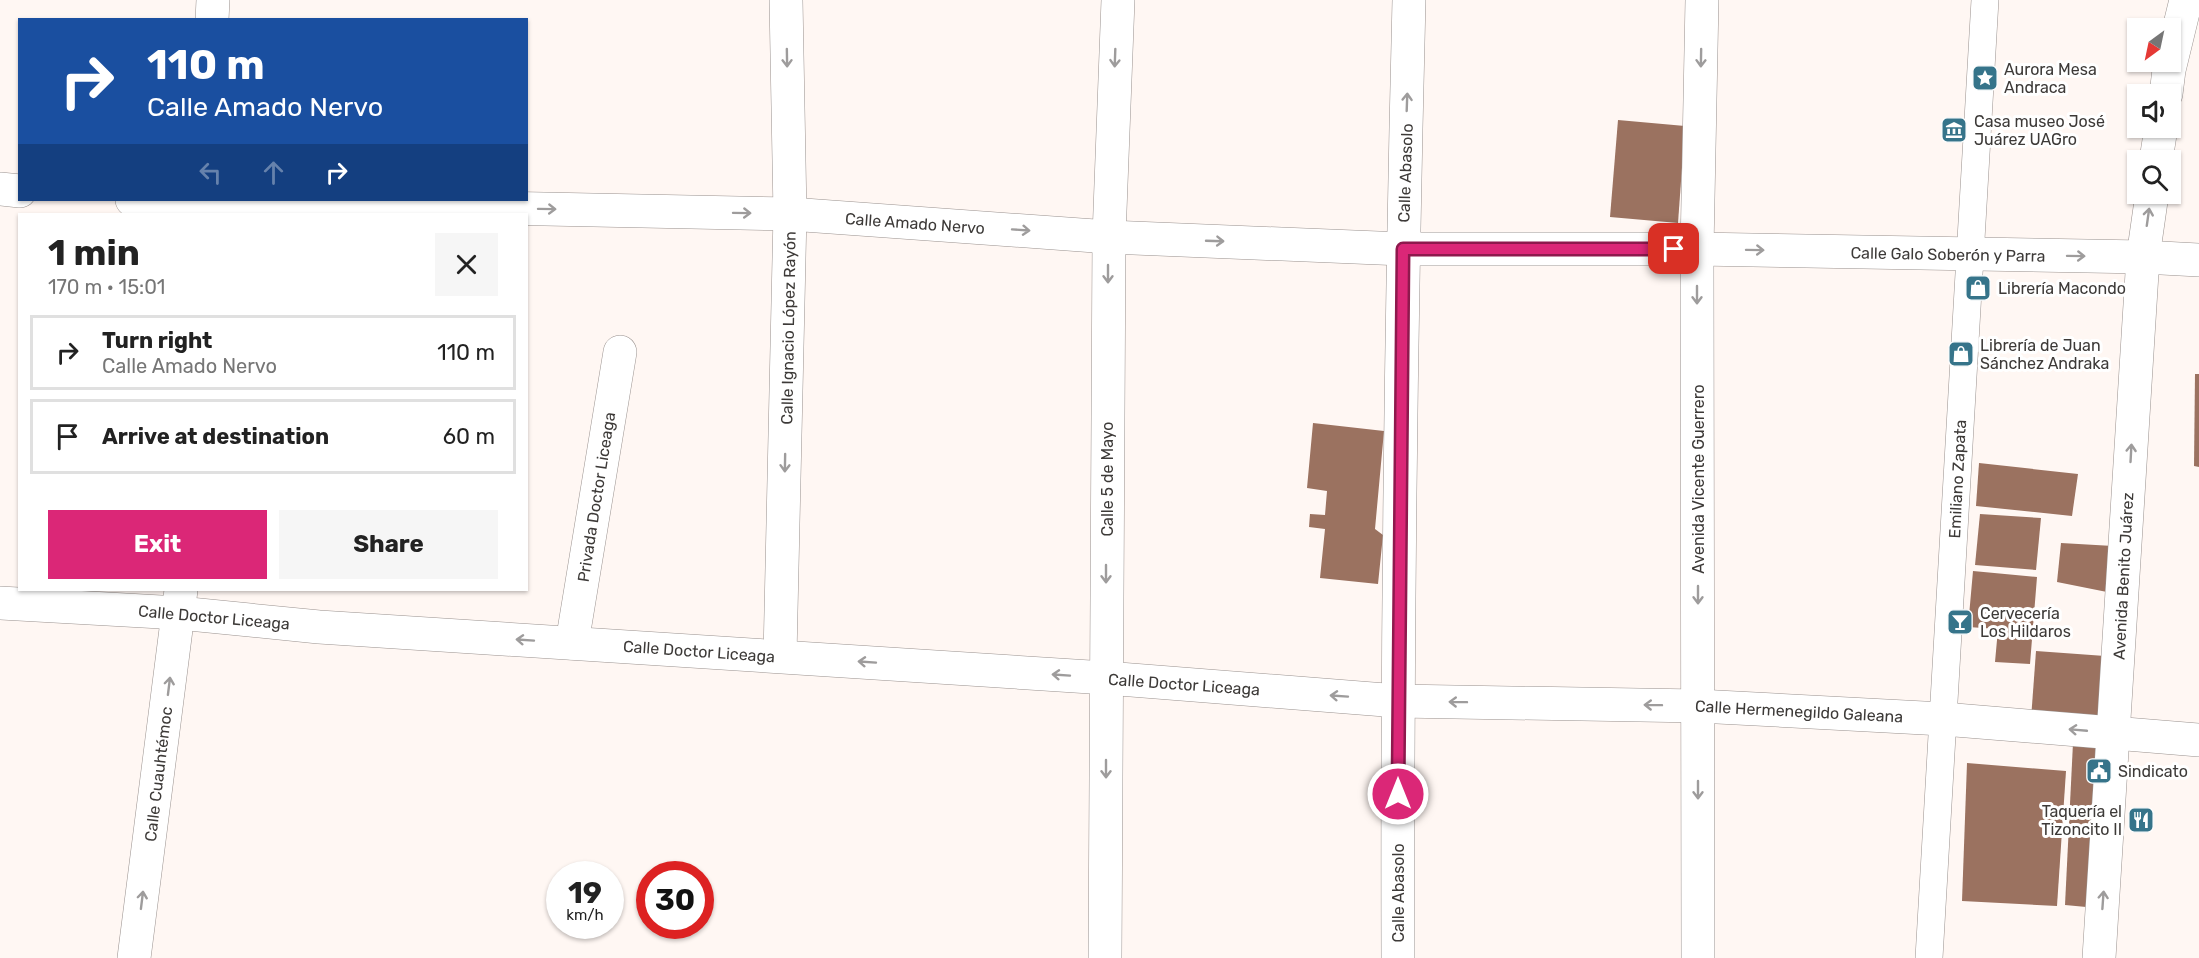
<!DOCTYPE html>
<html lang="en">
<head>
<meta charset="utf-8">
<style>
	body { margin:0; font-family:Rubik,sans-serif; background:#f6f6f6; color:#222; height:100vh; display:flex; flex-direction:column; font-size:22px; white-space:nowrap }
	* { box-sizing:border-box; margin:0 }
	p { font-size:20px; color:#767676 }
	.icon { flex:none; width:33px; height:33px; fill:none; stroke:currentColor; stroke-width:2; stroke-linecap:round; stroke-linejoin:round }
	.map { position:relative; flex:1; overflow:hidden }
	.drawer { position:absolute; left:18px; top:213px; width:510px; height:378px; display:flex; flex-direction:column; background:#fff; border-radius:0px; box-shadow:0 2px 4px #0004 }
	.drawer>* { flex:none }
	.banner { position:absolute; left:18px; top:18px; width:510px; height:183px; border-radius:0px; box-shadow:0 2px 4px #0004; background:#1a4fa0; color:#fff; overflow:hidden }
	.needle { width:39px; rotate:213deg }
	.fabs { position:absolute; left:2127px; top:18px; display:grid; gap:12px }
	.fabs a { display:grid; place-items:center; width:54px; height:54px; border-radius:0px; background:#fff; box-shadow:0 2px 4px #0004; font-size:30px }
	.speed { position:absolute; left:546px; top:861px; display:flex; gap:12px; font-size:30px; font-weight:700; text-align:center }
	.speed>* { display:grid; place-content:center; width:78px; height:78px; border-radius:50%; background:#fff; box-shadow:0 2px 4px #0004; line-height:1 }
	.speed small { font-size:15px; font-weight:400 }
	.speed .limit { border:9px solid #d22; background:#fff; color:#111 }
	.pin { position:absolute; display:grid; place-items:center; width:51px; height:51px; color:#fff; margin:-26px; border-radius:12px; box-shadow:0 3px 9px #0006 }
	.me { position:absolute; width:66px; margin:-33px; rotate:0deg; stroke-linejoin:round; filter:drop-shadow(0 0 4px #0008) }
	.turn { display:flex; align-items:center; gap:21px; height:126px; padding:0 30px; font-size:27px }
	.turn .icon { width:78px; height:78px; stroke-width:2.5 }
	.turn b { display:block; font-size:42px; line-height:51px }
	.lanes { display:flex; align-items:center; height:57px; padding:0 30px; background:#0003; justify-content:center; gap:30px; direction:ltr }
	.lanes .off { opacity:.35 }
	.round { display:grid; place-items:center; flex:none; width:63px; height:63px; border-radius:0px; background:#f6f6f6 }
	.overview { display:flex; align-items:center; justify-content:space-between; height:102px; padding:0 30px }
	h1 { font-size:36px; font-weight:700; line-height:45px }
	.cta { display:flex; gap:12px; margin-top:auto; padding:12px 30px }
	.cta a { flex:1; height:69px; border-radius:0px; background:#db2777; color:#fff; font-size:24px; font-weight:700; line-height:69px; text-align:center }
	.cta a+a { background:#f6f6f6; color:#222 }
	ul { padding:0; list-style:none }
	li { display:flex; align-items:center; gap:18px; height:75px; margin:0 12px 9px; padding:0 18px; border:3px solid #e0e0e0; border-radius:0px }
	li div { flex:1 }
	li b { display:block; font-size:22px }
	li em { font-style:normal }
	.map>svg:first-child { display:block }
</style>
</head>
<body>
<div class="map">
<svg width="2199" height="958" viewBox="0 0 2199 958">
	<rect width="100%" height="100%" fill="#fff7f3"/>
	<g fill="#9b7260">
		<polygon points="1618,120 1685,126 1678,223 1610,217"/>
		<polygon points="2195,374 2199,374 2199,467 2194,466"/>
		<polygon points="1313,423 1384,431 1375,529 1383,535 1378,584 1320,578 1325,529 1309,527 1310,514 1325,515 1327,491 1307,488"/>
		<polygon points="1979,463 2078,474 2072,516 1976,506"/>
		<polygon points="1980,514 2041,518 2036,570 1975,565"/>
		<polygon points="2061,543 2113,546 2107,592 2057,582"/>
		<polygon points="1973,571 2037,577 2030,664 1995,662 1998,629 1968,627"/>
		<polygon points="2036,651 2105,656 2104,727 2031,719"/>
		<polygon points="2073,743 2104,745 2097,908 2065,905"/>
		<polygon points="1967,763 2066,771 2057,906 1962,901"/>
	</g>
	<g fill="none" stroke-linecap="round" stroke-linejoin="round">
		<g stroke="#9a928f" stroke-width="28">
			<polyline id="pedestrian" points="1929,958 1985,0"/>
		</g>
		<g stroke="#9a928f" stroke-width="34">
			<g id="minor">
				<polyline points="0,189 20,191"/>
				<polyline points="132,200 201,205 293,204 790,214 1109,237 1403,249 1697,249 2143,257 2199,260"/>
				<polyline points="0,603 179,613 319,627 1106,678 1398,701 1698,706 1943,719 2199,740"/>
				<polyline points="572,643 620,352"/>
				<polyline points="780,656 790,214 786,0"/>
				<polyline points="1105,958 1109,237 1118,0"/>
				<path d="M 1398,958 C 1397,639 1401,319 1409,0"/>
			</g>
		</g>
		<g stroke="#9a928f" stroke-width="34">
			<g id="tertiary">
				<polyline points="212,20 213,0"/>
				<polyline points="201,214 201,200"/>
				<polyline points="134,958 181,590"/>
			</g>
		</g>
		<g stroke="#9a928f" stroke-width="34">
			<g id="secondary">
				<polyline points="2166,94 2169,70 2186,0"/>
				<polyline points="2156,160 2161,128"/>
				<polyline points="1698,958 1697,249 1702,0"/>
				<polyline points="2099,958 2143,257 2152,194"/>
			</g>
		</g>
		<use href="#pedestrian" stroke="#fff" stroke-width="27"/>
		<use href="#minor" stroke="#fff" stroke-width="33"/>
		<use href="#tertiary" stroke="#fff" stroke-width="33"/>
		<use href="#secondary" stroke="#fff" stroke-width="33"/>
	</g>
	<defs><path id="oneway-shaft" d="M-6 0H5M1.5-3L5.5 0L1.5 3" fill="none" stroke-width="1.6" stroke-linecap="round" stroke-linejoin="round" transform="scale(1.5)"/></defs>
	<g stroke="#9e9c9c">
		<use href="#oneway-shaft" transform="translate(787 58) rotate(89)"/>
		<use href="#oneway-shaft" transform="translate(1115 58) rotate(92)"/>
		<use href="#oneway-shaft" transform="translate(1701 58) rotate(91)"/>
		<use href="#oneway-shaft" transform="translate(1407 102) rotate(-88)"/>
		<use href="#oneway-shaft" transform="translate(547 209) rotate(1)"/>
		<use href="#oneway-shaft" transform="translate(742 213) rotate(1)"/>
		<use href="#oneway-shaft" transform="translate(2148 217) rotate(-82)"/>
		<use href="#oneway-shaft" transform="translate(1021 230) rotate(4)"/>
		<use href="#oneway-shaft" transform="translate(1215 241) rotate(2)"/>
		<use href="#oneway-shaft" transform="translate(1755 250) rotate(1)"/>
		<use href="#oneway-shaft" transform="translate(2076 256) rotate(1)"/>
		<use href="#oneway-shaft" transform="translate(1108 274) rotate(90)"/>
		<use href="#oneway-shaft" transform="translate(1697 295) rotate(90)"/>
		<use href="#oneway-shaft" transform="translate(2131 453) rotate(-87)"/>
		<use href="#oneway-shaft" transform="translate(785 463) rotate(91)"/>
		<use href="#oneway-shaft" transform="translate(1106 574) rotate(90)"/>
		<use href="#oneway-shaft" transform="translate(1698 595) rotate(90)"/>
		<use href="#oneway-shaft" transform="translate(525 640) rotate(-176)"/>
		<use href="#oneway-shaft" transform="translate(867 662) rotate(-176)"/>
		<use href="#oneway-shaft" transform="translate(1061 675) rotate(-176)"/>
		<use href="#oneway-shaft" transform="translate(169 686) rotate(-83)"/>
		<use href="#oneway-shaft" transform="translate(1339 696) rotate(-176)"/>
		<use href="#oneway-shaft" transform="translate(1458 702) rotate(-179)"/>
		<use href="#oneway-shaft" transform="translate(1653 705) rotate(-179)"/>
		<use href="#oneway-shaft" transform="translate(2078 730) rotate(-175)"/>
		<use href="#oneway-shaft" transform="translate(1106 769) rotate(90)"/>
		<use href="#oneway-shaft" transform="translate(1698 790) rotate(90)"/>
		<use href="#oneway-shaft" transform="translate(142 900) rotate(-83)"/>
		<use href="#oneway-shaft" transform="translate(2103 900) rotate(-86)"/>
	</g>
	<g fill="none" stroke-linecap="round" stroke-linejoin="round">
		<g stroke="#8e194d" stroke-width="15">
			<polyline id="route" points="1398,794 1403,249 1674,249"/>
		</g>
		<use href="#route" stroke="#db2777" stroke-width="10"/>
	</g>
	<defs>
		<g id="sight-square" transform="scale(1.35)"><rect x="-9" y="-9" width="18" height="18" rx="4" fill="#36748a" stroke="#fff"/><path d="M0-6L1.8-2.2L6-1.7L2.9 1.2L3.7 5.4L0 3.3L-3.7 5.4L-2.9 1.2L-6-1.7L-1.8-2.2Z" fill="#fff"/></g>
		<g id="museum-square" transform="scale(1.35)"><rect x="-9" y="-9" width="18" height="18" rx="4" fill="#36748a" stroke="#fff"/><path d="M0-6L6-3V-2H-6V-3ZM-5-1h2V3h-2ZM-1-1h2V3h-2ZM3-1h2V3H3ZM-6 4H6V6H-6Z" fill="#fff"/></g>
		<g id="shop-square" transform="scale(1.35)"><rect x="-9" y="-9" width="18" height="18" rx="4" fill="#36748a" stroke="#fff"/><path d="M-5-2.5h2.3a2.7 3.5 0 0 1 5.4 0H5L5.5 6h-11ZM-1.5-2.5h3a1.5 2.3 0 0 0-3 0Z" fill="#fff"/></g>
		<g id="bar-square" transform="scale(1.35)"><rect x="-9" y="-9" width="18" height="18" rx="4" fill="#36748a" stroke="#fff"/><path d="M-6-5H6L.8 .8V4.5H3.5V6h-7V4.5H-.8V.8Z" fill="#fff"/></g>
		<g id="civic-square" transform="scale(1.35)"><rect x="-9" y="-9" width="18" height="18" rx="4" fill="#36748a" stroke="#fff"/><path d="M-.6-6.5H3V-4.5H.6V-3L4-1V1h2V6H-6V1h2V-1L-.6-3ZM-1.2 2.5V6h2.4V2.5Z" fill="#fff"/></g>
		<g id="restaurant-square" transform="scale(1.35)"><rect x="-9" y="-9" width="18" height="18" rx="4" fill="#36748a" stroke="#fff"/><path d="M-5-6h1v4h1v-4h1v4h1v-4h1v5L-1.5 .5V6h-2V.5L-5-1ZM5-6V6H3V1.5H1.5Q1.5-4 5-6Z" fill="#fff"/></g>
	</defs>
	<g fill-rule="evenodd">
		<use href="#sight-square" x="1985" y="78"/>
		<use href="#museum-square" x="1954" y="130"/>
		<use href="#shop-square" x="1978" y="288"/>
		<use href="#shop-square" x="1961" y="354"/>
		<use href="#bar-square" x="1960" y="622"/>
		<use href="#civic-square" x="2099" y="771"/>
		<use href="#restaurant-square" x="2141" y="820"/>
	</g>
	<g text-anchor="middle" stroke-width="6" stroke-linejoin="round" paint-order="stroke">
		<g font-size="16" fill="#3d3a38" stroke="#fff" text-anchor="start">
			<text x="2004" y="75">Aurora Mesa<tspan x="2004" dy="18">Andraca</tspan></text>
			<text x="1974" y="127">Casa museo José<tspan x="1974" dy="18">Juárez UAGro</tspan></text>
			<text x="1998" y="294">Librería Macondo</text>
			<text x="1980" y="351">Librería de Juan<tspan x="1980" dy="18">Sánchez Andraka</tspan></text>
			<text x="1980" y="619">Cervecería<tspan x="1980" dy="18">Los Hildaros</tspan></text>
			<text x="2118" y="777">Sindicato</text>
			<text x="2122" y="817" text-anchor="end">Taquería el<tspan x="2122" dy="18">Tizoncito II</tspan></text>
		</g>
		<g font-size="16" fill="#3d3a38" stroke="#fff">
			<text transform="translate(1405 173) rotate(-88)" y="6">Calle Abasolo</text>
			<text transform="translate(915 223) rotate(4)" y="6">Calle Amado Nervo</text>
			<text transform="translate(1948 254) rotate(1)" y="6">Calle Galo Soberón y Parra</text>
			<text transform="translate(788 328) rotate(-89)" y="6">Calle Ignacio López Rayón</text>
			<text transform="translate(1107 479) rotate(-90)" y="6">Calle 5 de Mayo</text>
			<text transform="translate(1698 479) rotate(-90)" y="6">Avenida Vicente Guerrero</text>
			<text transform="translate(1957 479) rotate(-87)" y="6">Emiliano Zapata</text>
			<text transform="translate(596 497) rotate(-81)" y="6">Privada Doctor Liceaga</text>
			<text transform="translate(2123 576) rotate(-87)" y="6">Avenida Benito Juárez</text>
			<text transform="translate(214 617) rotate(5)" y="6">Calle Doctor Liceaga</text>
			<text transform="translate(699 651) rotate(4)" y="6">Calle Doctor Liceaga</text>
			<text transform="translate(1184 684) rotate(4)" y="6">Calle Doctor Liceaga</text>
			<text transform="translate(1799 711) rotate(3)" y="6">Calle Hermenegildo Galeana</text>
			<text transform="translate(158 774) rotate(-83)" y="6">Calle Cuauhtémoc</text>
			<text transform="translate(1398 893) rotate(-90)" y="6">Calle Abasolo</text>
		</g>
	</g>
</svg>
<div class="fabs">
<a><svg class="needle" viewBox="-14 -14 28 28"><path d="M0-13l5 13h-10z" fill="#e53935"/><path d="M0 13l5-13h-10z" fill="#767676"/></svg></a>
<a><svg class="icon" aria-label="sound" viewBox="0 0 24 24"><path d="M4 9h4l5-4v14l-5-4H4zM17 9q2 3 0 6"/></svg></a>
<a><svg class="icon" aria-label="search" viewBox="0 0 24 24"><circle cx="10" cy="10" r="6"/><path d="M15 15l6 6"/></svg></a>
</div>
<div class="speed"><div>19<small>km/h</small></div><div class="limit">30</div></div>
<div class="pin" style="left:1674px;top:249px;background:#d93025"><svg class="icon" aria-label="arrive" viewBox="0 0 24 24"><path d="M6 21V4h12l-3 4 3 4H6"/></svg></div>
<svg class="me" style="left:1398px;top:794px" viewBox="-20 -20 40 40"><circle r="17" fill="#db2777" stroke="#fff" stroke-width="3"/><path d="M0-11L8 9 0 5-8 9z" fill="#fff"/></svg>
<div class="banner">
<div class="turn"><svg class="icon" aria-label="right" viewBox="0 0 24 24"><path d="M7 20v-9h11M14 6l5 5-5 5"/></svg><div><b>110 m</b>Calle Amado Nervo</div></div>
<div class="lanes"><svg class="icon off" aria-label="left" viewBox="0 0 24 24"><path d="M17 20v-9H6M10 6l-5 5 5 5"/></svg><svg class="icon off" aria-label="ahead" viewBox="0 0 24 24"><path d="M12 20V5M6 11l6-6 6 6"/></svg><svg class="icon" aria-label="right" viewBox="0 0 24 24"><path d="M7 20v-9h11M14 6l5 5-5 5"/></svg></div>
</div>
<section class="drawer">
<div class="overview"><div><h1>1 min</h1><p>170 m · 15:01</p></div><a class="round"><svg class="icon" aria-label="close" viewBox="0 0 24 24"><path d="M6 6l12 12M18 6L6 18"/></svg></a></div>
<ul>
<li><svg class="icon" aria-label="right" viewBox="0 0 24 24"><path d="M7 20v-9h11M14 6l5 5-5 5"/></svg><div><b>Turn right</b><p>Calle Amado Nervo</p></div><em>110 m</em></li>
<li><svg class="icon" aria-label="arrive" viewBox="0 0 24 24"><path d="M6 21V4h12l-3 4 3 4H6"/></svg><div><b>Arrive at destination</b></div><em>60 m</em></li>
</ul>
<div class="cta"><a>Exit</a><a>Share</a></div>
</section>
</div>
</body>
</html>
